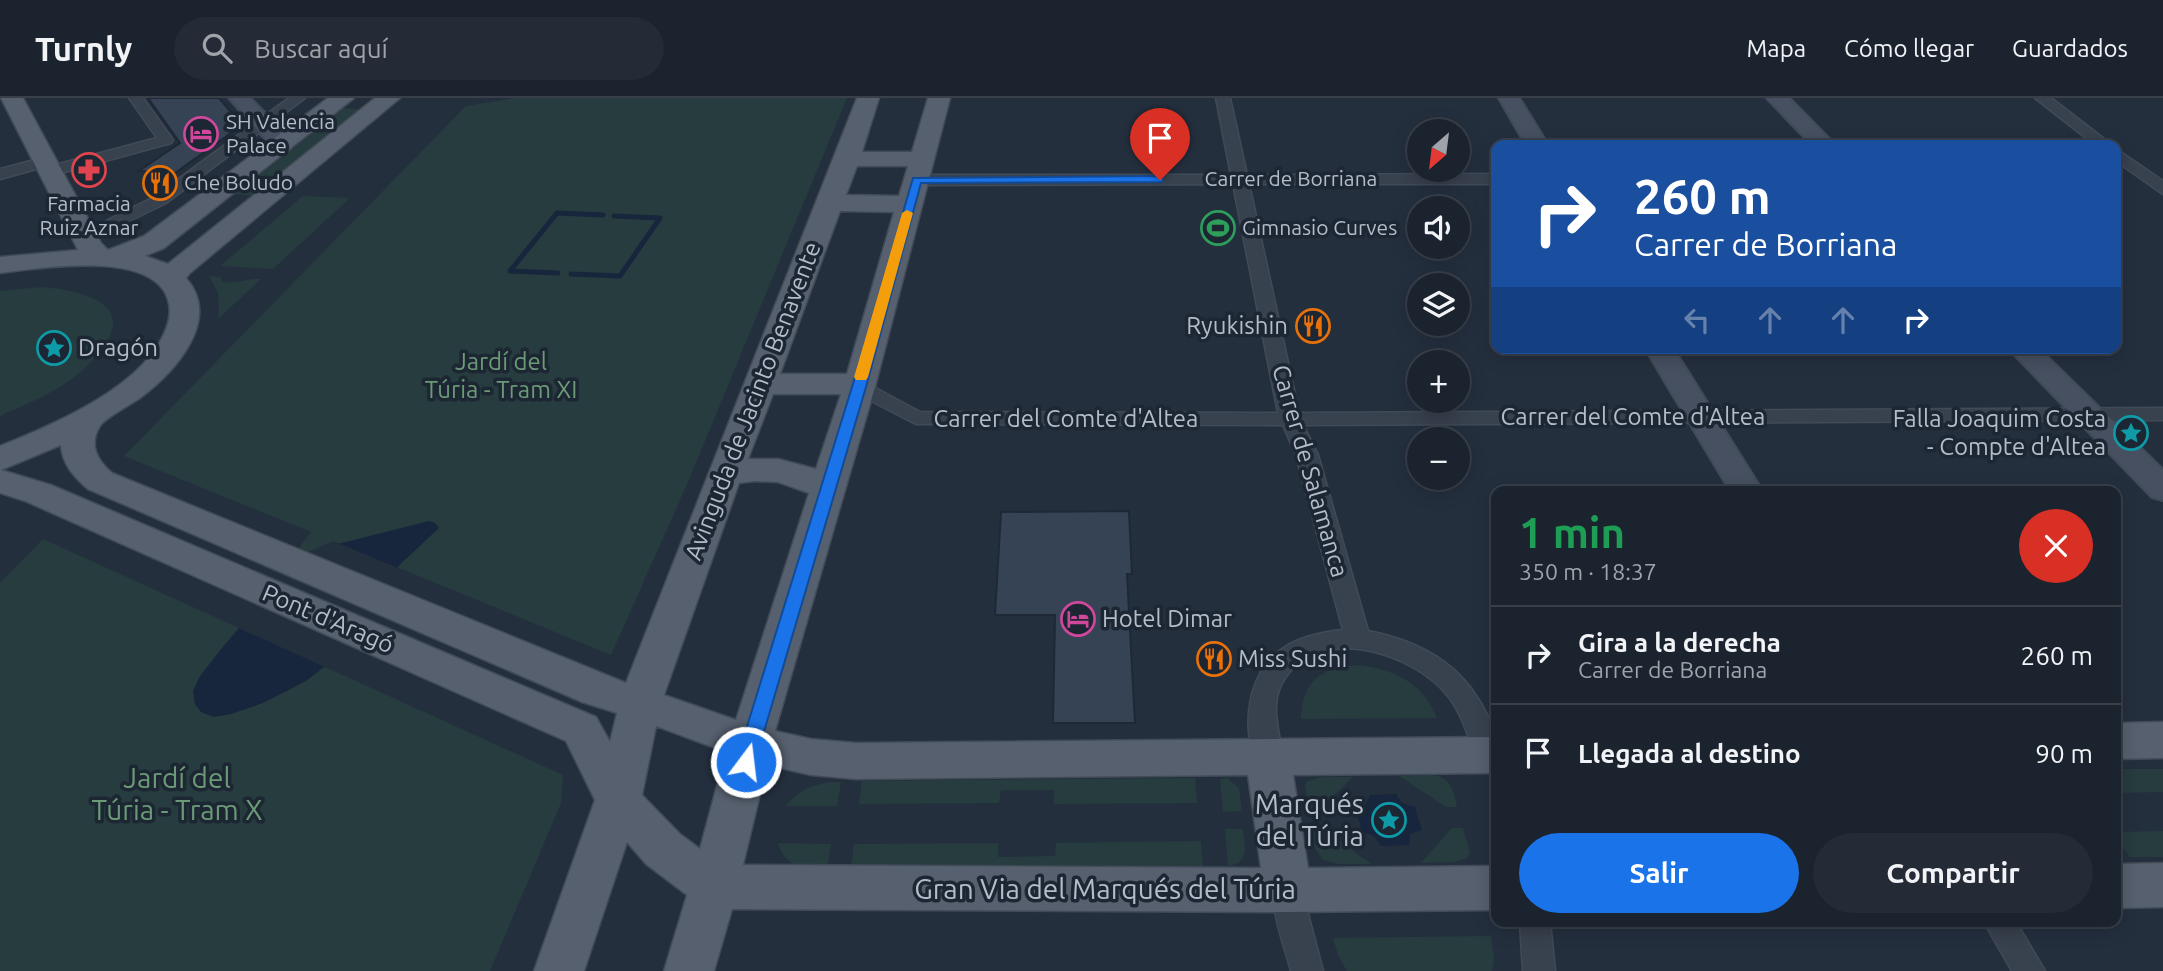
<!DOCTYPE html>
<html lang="es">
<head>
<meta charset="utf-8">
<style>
	body { margin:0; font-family:Ubuntu,sans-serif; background:#242b36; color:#f1f3f6; height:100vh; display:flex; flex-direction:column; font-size:26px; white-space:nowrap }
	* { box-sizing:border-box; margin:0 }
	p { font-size:23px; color:#a0a4aa }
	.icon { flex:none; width:38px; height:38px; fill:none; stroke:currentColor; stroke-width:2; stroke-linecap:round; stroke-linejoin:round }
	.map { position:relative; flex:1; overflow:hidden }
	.sheet { position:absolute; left:1491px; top:388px; width:630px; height:441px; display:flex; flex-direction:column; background:#1b232e; border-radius:14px; box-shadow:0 4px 18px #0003,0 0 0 2px #39404a }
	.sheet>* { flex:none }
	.banner { position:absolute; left:1491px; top:42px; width:630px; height:214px; border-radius:14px; box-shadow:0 4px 18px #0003,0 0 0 2px #39404a; background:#1a4fa0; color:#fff; overflow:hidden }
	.needle { width:46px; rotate:208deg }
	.buttons { position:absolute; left:1407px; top:21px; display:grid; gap:14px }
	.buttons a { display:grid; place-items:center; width:63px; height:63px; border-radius:50%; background:#1b232e; box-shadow:0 4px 18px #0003,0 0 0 2px #39404a; font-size:35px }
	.pin { position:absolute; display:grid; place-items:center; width:60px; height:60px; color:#fff; margin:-72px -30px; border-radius:50% 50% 50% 0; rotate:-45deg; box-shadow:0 0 7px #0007 }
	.pin .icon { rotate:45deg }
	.me { position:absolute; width:77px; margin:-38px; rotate:15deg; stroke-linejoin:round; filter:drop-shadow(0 0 5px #0008) }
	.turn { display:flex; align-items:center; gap:24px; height:147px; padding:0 28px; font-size:32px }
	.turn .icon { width:91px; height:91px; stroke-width:2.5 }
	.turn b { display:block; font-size:49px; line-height:60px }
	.lanes { display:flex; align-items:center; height:66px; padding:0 28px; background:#0003; justify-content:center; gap:35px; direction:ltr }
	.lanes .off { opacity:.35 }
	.round { display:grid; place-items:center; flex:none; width:74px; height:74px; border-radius:37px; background:#242b36 }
	.summary { display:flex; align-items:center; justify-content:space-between; height:119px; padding:0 28px }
	h1 { font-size:42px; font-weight:600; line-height:52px; color:#1e9e55 }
	.primary-button { display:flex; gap:14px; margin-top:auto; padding:14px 28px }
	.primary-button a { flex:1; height:80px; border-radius:42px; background:#1a73e8; color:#fff; font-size:28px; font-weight:600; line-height:80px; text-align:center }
	.primary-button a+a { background:#242b36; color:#f1f3f6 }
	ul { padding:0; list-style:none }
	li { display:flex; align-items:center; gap:21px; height:98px; padding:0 28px; border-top:2px solid #39404a }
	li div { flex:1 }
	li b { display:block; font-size:26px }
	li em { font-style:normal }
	header { display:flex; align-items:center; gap:42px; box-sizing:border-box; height:98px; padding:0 35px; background:#1b232e; border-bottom:2px solid #39404a }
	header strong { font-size:33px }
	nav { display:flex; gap:38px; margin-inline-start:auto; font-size:24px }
	.search { width:490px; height:63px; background:#242b36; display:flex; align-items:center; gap:18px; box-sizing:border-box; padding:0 24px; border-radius:38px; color:#a0a4aa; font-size:26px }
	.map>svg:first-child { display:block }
</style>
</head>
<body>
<header>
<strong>Turnly</strong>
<div class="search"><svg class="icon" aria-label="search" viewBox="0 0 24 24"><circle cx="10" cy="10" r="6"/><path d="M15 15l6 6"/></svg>Buscar aquí</div>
<nav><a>Mapa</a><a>Cómo llegar</a><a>Guardados</a></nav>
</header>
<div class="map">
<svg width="2163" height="873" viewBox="0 0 2163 873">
	<rect width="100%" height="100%" fill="#242f3e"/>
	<g fill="#263c3f">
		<polygon points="514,0 847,0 688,384 611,557 338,445 280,475 311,434 124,358 466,8"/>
		<polygon points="343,10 366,12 259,98 233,96"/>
		<polygon points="303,98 350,100 273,171 220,168"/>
		<path d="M 209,178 L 220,179 L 223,184 C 236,186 247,180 261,181 L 219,220 L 218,195 Z"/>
		<path d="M 42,189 C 101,194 144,215 85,270 C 62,292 29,305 0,318 L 0,193 Z"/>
		<polygon points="43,441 563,677 561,705 490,873 0,873 0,485"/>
		<path d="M 1359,567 C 1394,571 1424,586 1437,620 L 1301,621 C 1301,582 1323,569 1359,567 Z"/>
		<polygon points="2116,671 2163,671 2163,694 2116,695"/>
		<path d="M 1430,677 C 1451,678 1453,692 1457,709 L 1446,709 L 1399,678 Z"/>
		<polygon points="1353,679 1320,711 1309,711 1305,687 1308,683 1321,679"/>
		<polygon points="1195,680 1197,705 1054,706 1054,692 1001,692 999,705 859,706 862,683"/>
		<polygon points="1227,680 1239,690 1242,713 1223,714 1220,681"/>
		<path d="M 830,684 L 841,684 L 837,708 L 786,708 C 797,693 811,687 830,684 Z"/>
		<polygon points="1452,730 1463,730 1470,755 1467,760 1454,764 1421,765"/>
		<path d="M 1225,731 L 1243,731 C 1245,749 1250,765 1228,768 Z"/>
		<polygon points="1313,732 1325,732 1371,766 1338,766 1323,762 1315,750"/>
		<polygon points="2163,733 2163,759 2129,759 2116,740 2116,734"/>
		<polygon points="1201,743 1203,768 851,771 854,746 998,745 998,759 1055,758 1056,745"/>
		<path d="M 778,745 L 831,746 L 827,772 C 804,769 785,770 778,745 Z"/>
		<polygon points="1491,838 1494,861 1492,873 1347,873 1338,857 1333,840"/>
	</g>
	<g fill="#17263c">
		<polygon points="429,423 435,425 439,430 346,517 324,569 306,583 263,605 231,616 214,619 201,614 195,606 193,593 200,578 222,550 250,517 330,448"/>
		<polygon points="1396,696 1402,705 1415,709 1422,732 1410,736 1409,747 1381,748 1374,738 1362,734 1356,711 1366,706 1370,697"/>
	</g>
	<polygon fill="#242f3e" points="333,443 398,470 344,526 338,550 327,570 236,529 277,473 297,459"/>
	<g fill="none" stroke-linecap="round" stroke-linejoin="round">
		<g stroke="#17263c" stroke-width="5">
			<polyline points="558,175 510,173 557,115 603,117"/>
			<polyline points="571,176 620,178 660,120 614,118"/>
		</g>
	</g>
	<g fill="#364354" stroke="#1f2835" stroke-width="2">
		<polygon points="148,0 219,0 242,27 175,75 139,73 180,45"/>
		<polygon points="1129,413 1132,476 1127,476 1135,625 1053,625 1055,517 995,517 1001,414"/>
	</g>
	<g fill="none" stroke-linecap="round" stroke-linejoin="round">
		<g stroke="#414a57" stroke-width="3">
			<g id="street">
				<polygon points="129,0 143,0 173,42 171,45 50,78 44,76 42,73 44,70 157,40"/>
				<polygon points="289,0 305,0 166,105 90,142 84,143 76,138 154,99"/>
				<path d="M 1216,0 L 1230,0 L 1247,77 L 1496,76 L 1496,86 L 1249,86 L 1299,315 L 2163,310 L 2163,322 L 1303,327 L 1318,357 L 1368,533 C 1419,543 1461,565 1485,613 C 1489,621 1494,630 1496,638 C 1498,647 1496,657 1496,666 L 1489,668 L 1479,665 C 1468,642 1464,618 1448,598 C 1414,555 1321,525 1285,580 C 1263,613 1289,645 1278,668 L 1268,671 L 1258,668 C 1240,631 1247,572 1285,549 C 1302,538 1323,534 1343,532 L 1296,357 L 1283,327 L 916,326 L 852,293 L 849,289 L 852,285 L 866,285 L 920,314 L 1278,315 L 1233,86 L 917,87 L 909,82 L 917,77 L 1231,77 Z"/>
				<polygon points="2035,0 2051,0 2112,47 2095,47"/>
				<polygon points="2116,51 2163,83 2163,96 2116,63"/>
				<polygon points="46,59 51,61 54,64 51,67 0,81 0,71"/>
				<path d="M 1288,778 L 1299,782 L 1323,873 L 1291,873 C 1285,849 1267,805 1277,782 Z"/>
				<polygon points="1520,824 1550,824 1555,873 1523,873"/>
				<polygon points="1984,824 2016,824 2045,873 2012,873"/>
			</g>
		</g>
		<g stroke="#414a57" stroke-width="4">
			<g id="secondary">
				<polygon points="229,0 250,0 290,41 293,46 290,51 274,51"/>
				<polygon points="1499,0 1519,0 1548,47 1526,47"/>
				<polygon points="1767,0 1789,0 1835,47 1812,47"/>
				<polygon points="1645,250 1673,250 1763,394 1731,394"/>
				<polygon points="2008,250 2038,250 2163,372 2163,402 2152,399"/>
			</g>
		</g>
		<g stroke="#414a57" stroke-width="3">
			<g id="primary">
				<path d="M 1,0 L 23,0 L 101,145 L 108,152 L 144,138 L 328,0 L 354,0 L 164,150 L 145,158 L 168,166 L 375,0 L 400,0 L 190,175 L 186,180 C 223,222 174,275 140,300 C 130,307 105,320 100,328 C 88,347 98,363 112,375 L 626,585 L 857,0 L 879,0 L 862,54 L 912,54 L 928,0 L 950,0 L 875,289 L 775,633 L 811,641 L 856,645 L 1496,639 L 1496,675 L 1293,677 L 1308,770 L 1496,768 L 1496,812 L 1288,814 L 732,811 L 714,873 L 664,873 L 687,797 L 646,766 L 627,744 L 584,873 L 534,873 L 595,702 L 566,643 L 25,403 L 0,395 L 0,348 C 50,328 125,296 156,250 C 165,236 172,221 169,206 C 159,150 40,170 0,175 L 0,159 L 78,152 ZM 857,68 L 908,68 L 899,98 L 846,97 ZM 840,113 L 894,114 L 847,276 L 780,276 ZM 773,296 L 841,296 L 816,371 L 778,361 L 748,361 ZM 61,347 C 62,366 74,379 88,391 L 582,604 L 617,615 L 610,644 L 596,619 L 51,387 L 1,372 ZM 755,383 L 778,384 L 809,395 L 736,622 L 664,597 L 739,385 ZM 656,628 L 726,654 L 700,751 L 680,736 L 642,697 ZM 767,667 L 811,677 L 856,681 L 1248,677 L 1261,770 L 743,767 Z"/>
				<polygon points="2163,624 2163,660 2116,661 2116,625"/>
				<polygon points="2163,765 2163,809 2116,810 2116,766"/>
			</g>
		</g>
		<use href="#street" fill="#38414e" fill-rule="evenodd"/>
		<use href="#secondary" fill="#465061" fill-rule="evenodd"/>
		<use href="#primary" fill="#56606e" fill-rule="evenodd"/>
	</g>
	<polygon fill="#1a73e8" stroke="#114b97" stroke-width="2" points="1160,78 1163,79 1163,84 921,85 866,289 755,664 752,669 746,672 739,669 736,664 852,289 913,80"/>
	<polygon fill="#f59e0b" points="907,112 913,115 868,279 866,282 856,282 854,279 902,115"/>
	<defs>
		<g id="hotel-ring" transform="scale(1.75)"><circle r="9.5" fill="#1d2633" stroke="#d1479c" stroke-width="1.5"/><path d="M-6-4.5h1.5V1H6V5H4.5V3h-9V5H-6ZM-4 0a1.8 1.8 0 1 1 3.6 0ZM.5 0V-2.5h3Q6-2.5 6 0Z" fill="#d1479c"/></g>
		<g id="pharmacy-ring" transform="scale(1.75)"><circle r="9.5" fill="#1d2633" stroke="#e0444e" stroke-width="1.5"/><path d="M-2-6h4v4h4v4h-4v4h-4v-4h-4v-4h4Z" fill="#e0444e"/></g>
		<g id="restaurant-ring" transform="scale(1.75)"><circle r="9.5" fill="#1d2633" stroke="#e8710a" stroke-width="1.5"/><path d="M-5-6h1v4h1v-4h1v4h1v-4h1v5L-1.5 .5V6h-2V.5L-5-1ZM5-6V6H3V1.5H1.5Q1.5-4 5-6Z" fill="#e8710a"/></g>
		<g id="stadium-ring" transform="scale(1.75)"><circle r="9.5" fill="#1d2633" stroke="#2e9e5b" stroke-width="1.5"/><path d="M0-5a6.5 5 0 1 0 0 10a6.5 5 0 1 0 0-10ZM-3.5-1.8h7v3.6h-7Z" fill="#2e9e5b"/></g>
		<g id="sight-ring" transform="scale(1.75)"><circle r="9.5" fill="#1d2633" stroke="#0f9aa8" stroke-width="1.5"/><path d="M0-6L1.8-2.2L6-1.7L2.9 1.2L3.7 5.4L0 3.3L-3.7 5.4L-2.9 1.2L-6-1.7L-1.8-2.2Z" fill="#0f9aa8"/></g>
	</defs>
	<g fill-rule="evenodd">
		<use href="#hotel-ring" x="201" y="36"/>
		<use href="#pharmacy-ring" x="89" y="72"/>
		<use href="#restaurant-ring" x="160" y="85"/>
		<use href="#stadium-ring" x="1218" y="130"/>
		<use href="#restaurant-ring" x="1313" y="228"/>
		<use href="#sight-ring" x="54" y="250"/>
		<use href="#sight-ring" x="2131" y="335"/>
		<use href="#hotel-ring" x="1078" y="521"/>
		<use href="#restaurant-ring" x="1214" y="561"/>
		<use href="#sight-ring" x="1389" y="722"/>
	</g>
	<g text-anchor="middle" stroke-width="7" stroke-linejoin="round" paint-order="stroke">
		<g font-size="21" fill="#b4bcc9" stroke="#1d2633" text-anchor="start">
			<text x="226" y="31">SH Valencia<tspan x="226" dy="24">Palace</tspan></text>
			<text x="184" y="92">Che Boludo</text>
			<text x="89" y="113" text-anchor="middle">Farmacia<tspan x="89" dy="24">Ruiz Aznar</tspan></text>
			<text x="1242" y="137">Gimnasio Curves</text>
		</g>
		<g font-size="21" fill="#b4bcc9" stroke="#1d2633">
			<text x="1291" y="88">Carrer de Borriana</text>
		</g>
		<g font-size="24" fill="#b4bcc9" stroke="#1d2633" text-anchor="start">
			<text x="1288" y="236" text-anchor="end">Ryukishin</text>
			<text x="78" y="258">Dragón</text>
			<text x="2106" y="329" text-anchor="end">Falla Joaquim Costa<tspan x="2106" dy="28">- Compte d'Altea</tspan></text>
			<text x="1102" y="529">Hotel Dimar</text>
			<text x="1238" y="569">Miss Sushi</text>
		</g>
		<g font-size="24" fill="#6b9a76" stroke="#1d2633">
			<text x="501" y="272">Jardí del<tspan x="501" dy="28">Túria - Tram XI</tspan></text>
		</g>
		<g font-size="24" fill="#b4bcc9" stroke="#1d2633">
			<text transform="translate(753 303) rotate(-69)" y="8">Avinguda de Jacinto Benavente</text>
			<text x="1633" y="327">Carrer del Comte d'Altea</text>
			<text x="1066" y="329">Carrer del Comte d'Altea</text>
			<text transform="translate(1310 373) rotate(74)" y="8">Carrer de Salamanca</text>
			<text transform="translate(328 521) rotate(23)" y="8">Pont d'Aragó</text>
		</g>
		<g font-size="28" fill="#6b9a76" stroke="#1d2633">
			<text x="177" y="690">Jardí del<tspan x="177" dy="32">Túria - Tram X</tspan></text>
		</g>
		<g font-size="28" fill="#b4bcc9" stroke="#1d2633" text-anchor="end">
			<text x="1364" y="716">Marqués<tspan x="1364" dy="32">del Túria</tspan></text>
		</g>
		<g font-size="28" fill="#b4bcc9" stroke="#1d2633">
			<text x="1105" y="801">Gran Via del Marqués del Túria</text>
		</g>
	</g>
</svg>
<div class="buttons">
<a><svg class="needle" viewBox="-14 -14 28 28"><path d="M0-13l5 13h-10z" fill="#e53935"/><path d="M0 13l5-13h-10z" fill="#a0a4aa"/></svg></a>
<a><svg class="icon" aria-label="sound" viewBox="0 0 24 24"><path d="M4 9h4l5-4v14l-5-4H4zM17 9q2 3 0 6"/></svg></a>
<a><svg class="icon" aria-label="layers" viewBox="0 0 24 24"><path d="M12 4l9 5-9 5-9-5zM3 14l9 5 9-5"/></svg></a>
<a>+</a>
<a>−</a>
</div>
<div class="pin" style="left:1160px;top:82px;background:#d93025"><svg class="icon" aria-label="arrive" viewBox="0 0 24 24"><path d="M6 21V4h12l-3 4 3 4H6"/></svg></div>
<svg class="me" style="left:746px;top:664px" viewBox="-20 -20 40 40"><circle r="17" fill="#1a73e8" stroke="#fff" stroke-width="3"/><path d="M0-11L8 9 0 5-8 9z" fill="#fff"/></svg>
<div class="banner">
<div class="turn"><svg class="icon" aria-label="right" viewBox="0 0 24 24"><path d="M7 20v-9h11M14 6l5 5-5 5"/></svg><div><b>260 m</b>Carrer de Borriana</div></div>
<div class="lanes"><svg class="icon off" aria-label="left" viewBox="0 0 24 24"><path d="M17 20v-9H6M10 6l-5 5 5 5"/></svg><svg class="icon off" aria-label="ahead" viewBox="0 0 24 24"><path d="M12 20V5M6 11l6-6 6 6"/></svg><svg class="icon off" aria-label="ahead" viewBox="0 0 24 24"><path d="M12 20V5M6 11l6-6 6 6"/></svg><svg class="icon" aria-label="right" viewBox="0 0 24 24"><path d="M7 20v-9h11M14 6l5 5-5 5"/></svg></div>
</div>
<section class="sheet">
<div class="summary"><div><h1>1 min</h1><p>350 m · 18:37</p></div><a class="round" style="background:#d93025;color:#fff"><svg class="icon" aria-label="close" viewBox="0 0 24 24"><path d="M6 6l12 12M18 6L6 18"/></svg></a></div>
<ul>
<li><svg class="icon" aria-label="right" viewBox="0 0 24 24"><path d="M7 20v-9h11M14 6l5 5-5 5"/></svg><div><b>Gira a la derecha</b><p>Carrer de Borriana</p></div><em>260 m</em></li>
<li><svg class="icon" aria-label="arrive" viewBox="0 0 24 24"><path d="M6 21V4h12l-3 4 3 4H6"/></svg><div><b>Llegada al destino</b></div><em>90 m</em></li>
</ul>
<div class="primary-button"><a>Salir</a><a>Compartir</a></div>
</section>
</div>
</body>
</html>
